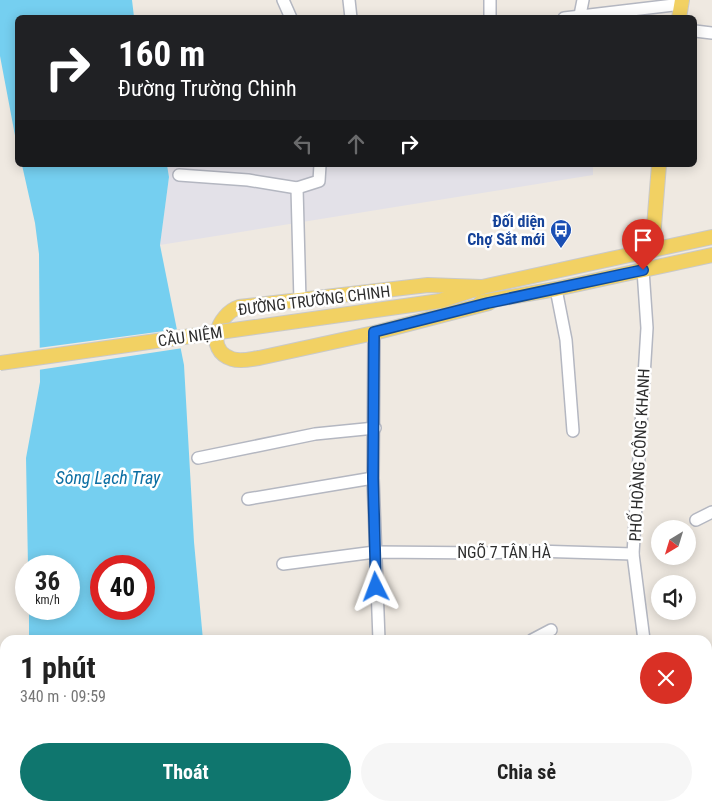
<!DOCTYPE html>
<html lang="vi">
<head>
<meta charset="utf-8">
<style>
	body { margin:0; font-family:"Roboto Condensed",sans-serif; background:#f6f6f6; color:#222; height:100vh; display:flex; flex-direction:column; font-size:19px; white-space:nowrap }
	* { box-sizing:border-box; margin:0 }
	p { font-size:16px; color:#767676 }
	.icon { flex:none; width:28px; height:28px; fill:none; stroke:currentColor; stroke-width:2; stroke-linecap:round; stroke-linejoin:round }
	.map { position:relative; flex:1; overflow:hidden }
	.drawer { position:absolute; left:0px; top:635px; width:712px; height:176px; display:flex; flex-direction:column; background:#fff; border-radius:15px 15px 0 0; box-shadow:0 2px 12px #0003 }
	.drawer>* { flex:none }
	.hud { position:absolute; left:15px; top:15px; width:682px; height:152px; border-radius:8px; box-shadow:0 2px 12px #0003; background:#202124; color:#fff; overflow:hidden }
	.needle { width:32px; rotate:218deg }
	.controls { position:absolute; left:651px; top:520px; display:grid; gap:10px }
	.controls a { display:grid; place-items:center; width:45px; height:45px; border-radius:50%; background:#fff; box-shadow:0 2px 12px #0003; font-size:25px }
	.speed { position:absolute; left:15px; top:555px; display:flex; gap:10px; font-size:25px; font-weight:700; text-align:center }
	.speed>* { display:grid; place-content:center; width:65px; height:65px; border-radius:50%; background:#fff; box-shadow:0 2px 12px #0003; line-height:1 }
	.speed small { font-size:12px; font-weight:400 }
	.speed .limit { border:8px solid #d22; background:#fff; color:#111 }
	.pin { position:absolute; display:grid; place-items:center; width:42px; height:42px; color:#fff; margin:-51px -21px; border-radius:50% 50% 50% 0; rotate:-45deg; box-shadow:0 0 5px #0007 }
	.pin .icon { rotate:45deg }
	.me { position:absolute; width:55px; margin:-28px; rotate:357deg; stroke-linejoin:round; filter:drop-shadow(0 0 4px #0008) }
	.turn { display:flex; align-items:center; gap:18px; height:105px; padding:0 20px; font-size:22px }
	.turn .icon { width:65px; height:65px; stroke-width:2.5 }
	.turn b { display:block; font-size:35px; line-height:42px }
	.lanes { display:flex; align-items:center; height:48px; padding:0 20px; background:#0003; justify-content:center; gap:25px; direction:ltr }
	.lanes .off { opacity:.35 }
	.round { display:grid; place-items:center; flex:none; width:52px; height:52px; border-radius:26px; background:#f6f6f6 }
	.overview { display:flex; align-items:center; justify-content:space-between; height:85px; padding:0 20px }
	h1 { font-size:30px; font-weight:700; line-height:38px }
	.action { display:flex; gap:10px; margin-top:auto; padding:10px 20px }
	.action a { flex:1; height:58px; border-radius:30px; background:#0f766e; color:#fff; font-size:20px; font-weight:700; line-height:58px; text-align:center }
	.action a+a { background:#f6f6f6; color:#222 }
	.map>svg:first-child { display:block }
</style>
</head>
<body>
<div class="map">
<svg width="712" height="811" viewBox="0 0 712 811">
	<rect width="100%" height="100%" fill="#efe9e1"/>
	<polygon fill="#e3e1e8" points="167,165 593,165 593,175 160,245 169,177"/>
	<g fill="#75cff0" fill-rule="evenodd">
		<polygon points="0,0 132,0 134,17 18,18 17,146 0,56"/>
		<path d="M 22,165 L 167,165 L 169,177 L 160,245 L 184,365 L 194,542 L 203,640 L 29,640 L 29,609 L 69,609 L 69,566 L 28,566 L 26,458 L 40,382 L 39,254 L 35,223 ZM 101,566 L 144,566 L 144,609 L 101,609 Z"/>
		<polygon points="43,806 219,806 220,811 43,811"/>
	</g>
	<polygon fill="#efe9e1" points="179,329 183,348 38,370 38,348"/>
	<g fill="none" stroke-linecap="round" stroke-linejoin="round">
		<g stroke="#b4b7c1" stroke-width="14">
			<g id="minor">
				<polyline points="283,0 291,18"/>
				<polyline points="349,0 351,18"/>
				<polyline points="490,0 490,18"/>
				<polyline points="580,15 583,0"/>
				<polyline points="564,18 682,4"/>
				<polyline points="695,31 712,33"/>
				<polyline points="179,175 248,180 297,188"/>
				<polyline points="643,270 647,328 633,554 644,640"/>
				<polyline points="556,289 566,340 573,431"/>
				<polyline points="300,301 297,188 319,181 320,165"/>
				<polyline points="374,333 373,478 379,640"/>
				<polyline points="198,458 315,434 375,428"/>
				<polyline points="248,499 373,478"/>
				<polyline points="696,520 712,512"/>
				<polyline points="283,564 375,552 486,553 535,551 633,554"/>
				<polyline points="532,640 551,630"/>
				<polyline points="390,806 391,811"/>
				<polyline points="664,806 665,811"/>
			</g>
		</g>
		<g stroke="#c9c9c9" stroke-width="16">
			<g id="major">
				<polyline points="679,18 682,0"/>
				<polyline points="652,251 659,165"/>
				<path d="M 482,287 L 428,285 L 239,307 C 218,314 204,350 232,359 C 241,362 251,359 259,358 L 374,333 L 489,303"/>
				<polyline points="440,301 482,287 712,237"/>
				<polyline points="481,302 556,289 712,255"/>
			</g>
		</g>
		<g stroke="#c9c9c9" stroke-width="19">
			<g id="highway">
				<polyline points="0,757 5,792"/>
				<polyline points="7,806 8,811"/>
			</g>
		</g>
		<use href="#minor" stroke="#fff" stroke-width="11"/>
		<use href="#major" stroke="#f2d163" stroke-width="14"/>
		<use href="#highway" stroke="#ffa35c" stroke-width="16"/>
		<g stroke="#c9c9c9" stroke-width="16" stroke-linecap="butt">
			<polyline id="major-bridge" points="0,363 440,301"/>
		</g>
		<use href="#major-bridge" stroke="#f2d163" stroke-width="14"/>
	</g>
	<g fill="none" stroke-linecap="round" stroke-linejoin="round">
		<g stroke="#114b97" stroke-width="12">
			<polyline id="route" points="376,587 373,478 374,332 488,303 643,270"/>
		</g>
		<use href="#route" stroke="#1a73e8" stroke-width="9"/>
	</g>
	<defs>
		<g id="bus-pin" transform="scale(1.125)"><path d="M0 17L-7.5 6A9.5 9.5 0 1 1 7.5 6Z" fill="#1a4fb4" stroke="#fff"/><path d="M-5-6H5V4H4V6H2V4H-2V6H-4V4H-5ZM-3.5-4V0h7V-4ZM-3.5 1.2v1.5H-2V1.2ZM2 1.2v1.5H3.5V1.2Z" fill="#fff"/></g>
	</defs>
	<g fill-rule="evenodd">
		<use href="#bus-pin" x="561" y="230"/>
	</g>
	<g text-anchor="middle" stroke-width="5" stroke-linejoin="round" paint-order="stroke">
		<g font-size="16" font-weight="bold" fill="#164399" stroke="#fff" text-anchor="end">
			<text x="545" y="227">Đối diện<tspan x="545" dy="18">Chợ Sắt mới</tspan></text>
		</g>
		<g font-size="16" fill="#2e2e2e" stroke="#fff">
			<text transform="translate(314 300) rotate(-7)" y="6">ĐƯỜNG TRƯỜNG CHINH</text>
			<text transform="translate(190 336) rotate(-8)" y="6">CẦU NIỆM</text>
			<text transform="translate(639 455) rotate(-87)" y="6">PHỐ HOÀNG CÔNG KHANH</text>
			<text x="504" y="558">NGÕ 7 TÂN HÀ</text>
		</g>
		<g font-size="18" font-style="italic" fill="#0d6fa3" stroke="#fff">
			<text x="108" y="484">Sông Lạch Tray</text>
		</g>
	</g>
</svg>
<div class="controls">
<a><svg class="needle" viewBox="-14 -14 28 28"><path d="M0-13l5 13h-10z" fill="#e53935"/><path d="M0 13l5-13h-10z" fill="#767676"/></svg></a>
<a><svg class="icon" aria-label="sound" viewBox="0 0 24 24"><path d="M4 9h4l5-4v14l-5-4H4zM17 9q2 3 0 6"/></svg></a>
</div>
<div class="speed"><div>36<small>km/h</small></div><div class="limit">40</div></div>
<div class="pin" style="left:643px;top:270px;background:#d93025"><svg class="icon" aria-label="arrive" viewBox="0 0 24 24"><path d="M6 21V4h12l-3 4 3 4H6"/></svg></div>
<svg class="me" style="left:376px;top:587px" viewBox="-20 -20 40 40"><path d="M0-17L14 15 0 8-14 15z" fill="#1a73e8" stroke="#fff" stroke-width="4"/></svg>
<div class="hud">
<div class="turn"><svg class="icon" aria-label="right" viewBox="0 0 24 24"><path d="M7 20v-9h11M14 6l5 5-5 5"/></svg><div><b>160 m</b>Đường Trường Chinh</div></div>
<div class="lanes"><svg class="icon off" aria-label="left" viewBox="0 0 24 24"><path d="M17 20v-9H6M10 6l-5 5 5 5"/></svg><svg class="icon off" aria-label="ahead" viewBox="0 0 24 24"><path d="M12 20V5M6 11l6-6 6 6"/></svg><svg class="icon" aria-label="right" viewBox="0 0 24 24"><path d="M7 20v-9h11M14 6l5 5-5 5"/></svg></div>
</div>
<section class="drawer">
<div class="overview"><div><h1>1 phút</h1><p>340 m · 09:59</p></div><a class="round" style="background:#d93025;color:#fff"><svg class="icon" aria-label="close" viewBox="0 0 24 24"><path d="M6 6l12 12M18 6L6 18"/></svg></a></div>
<div class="action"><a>Thoát</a><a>Chia sẻ</a></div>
</section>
</div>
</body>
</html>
